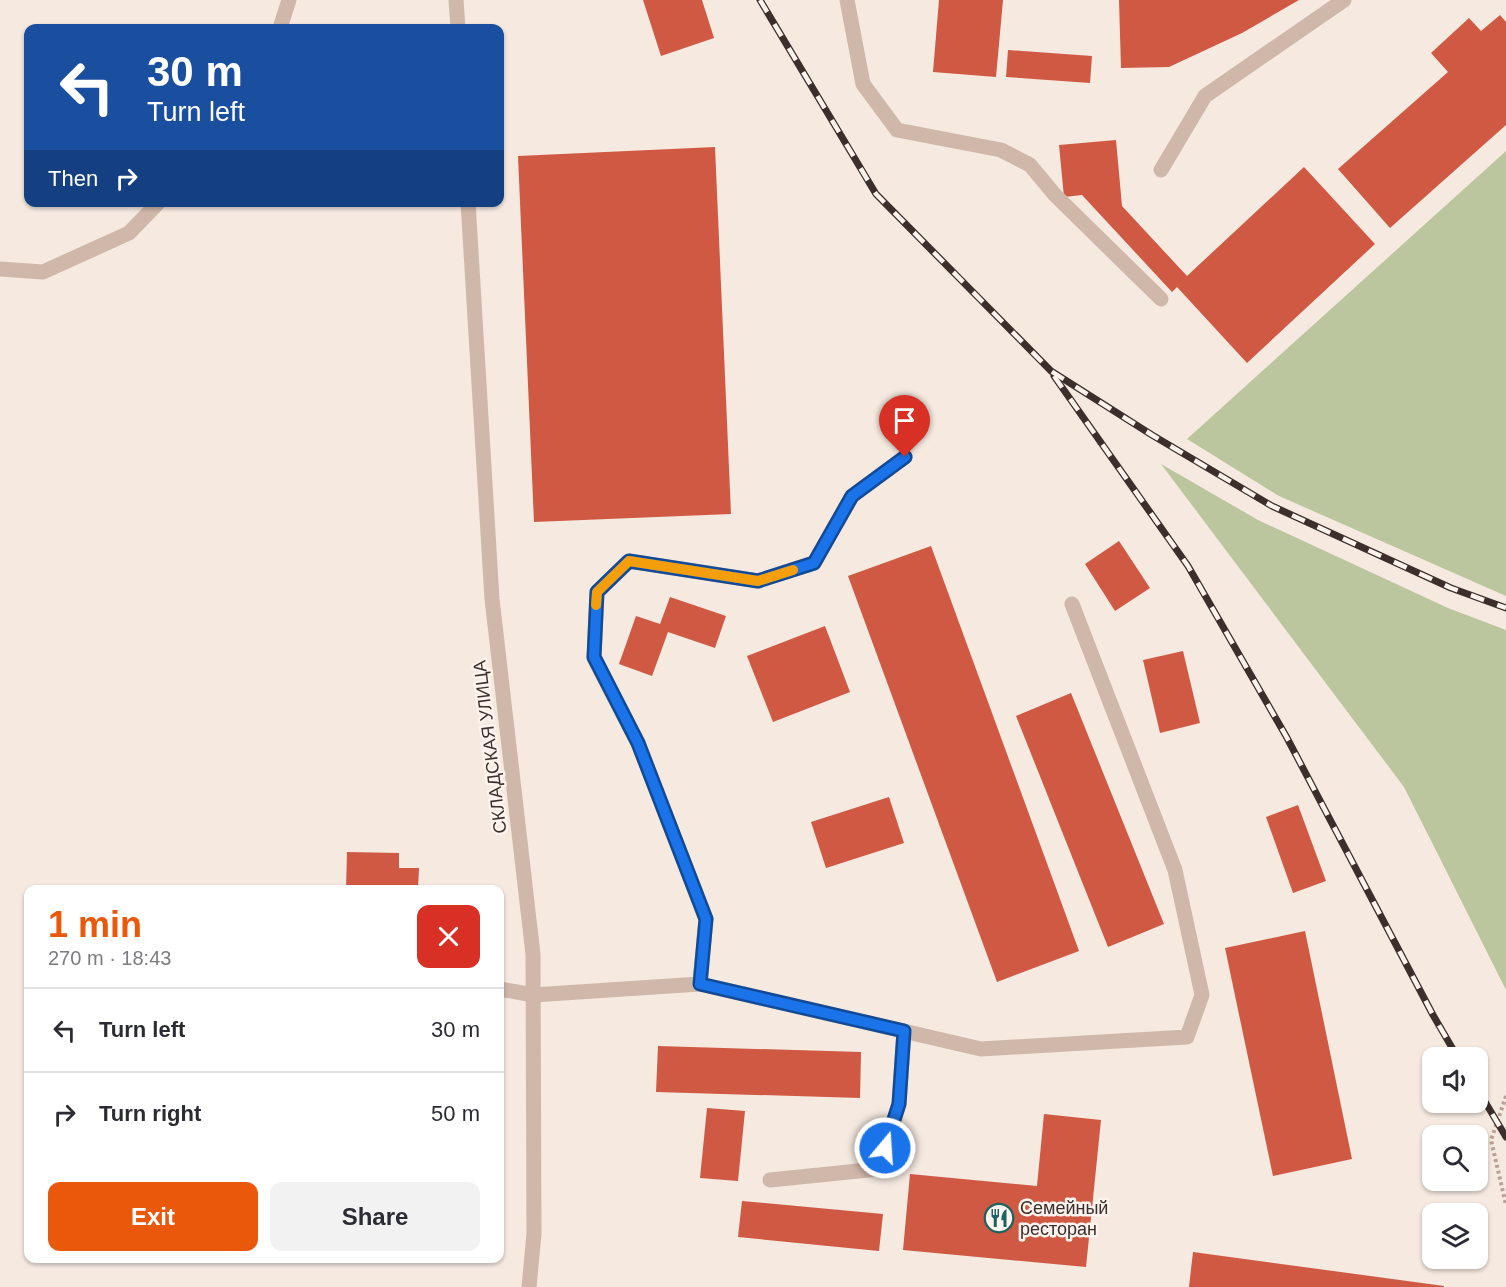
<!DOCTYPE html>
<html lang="en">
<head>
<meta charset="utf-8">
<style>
	body { margin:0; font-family:Arial,sans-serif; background:#f2f2f3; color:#2b2b33; height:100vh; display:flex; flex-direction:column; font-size:22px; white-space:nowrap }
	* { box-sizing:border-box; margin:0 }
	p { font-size:20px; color:#7c7c81 }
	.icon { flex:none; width:33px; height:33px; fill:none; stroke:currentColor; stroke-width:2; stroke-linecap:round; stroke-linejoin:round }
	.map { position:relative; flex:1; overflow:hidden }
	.side { position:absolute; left:24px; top:885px; width:480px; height:378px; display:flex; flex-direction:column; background:#fff; border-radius:12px; box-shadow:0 2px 4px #0004 }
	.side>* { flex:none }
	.hud { position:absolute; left:24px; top:24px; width:480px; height:183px; border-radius:12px; box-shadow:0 2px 4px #0004; background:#1a4fa0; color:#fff; overflow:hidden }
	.fabs { position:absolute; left:1422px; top:1047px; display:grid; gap:12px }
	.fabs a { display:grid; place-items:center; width:66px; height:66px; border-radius:12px; background:#fff; box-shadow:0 2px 4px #0004; font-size:30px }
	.pin { position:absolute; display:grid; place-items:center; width:51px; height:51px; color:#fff; margin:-62px -26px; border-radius:50% 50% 50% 0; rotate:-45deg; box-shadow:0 0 6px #0007 }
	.pin .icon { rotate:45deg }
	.me { position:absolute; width:66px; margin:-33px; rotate:18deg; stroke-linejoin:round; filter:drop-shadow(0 0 4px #0008) }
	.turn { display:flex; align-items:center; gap:21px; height:126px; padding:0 24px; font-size:27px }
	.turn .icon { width:78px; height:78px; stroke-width:2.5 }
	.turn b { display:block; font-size:42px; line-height:51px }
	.then { display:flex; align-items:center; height:57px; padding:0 24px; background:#0003; gap:12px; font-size:22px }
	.round { display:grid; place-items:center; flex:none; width:63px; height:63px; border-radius:12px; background:#f2f2f3 }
	.overview { display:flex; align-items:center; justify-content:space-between; height:102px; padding:0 24px }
	h1 { font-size:36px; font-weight:800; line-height:45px; color:#ea580c }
	.cta { display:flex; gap:12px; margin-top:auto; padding:12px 24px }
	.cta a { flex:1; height:69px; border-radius:12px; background:#ea580c; color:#fff; font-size:24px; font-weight:800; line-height:69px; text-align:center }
	.cta a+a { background:#f2f2f3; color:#2b2b33 }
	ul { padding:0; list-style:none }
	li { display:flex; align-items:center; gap:18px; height:84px; padding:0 24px; border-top:2px solid #e1e1e2 }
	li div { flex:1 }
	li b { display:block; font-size:22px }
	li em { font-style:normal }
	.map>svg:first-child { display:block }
</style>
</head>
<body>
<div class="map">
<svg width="1506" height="1287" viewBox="0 0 1506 1287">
	<rect width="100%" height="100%" fill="#f5e9e0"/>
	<g fill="#bcc69e">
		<polygon points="1506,151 1506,596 1279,496 1187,439"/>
		<polygon points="1161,464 1258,520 1448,608 1506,630 1506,990 1404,787"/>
	</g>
	<g fill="#d05943">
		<polygon points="643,0 702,0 714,38 661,56"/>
		<polygon points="939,0 1003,0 996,77 933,72"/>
		<polygon points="1119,0 1299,0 1242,33 1169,67 1121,68"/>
		<polygon points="1500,15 1506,22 1506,125 1390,228 1338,169 1448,72 1431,53 1469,18 1481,31"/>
		<polygon points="1008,50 1092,56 1090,83 1006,77"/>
		<polygon points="1116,140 1122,206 1187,276 1304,167 1375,244 1247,363 1177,287 1172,292 1082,195 1064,197 1059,145"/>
		<polygon points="715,147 731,514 534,522 518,156"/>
		<polygon points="1119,541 1150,588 1115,611 1085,564"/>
		<polygon points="931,546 1079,951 997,982 848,576"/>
		<polygon points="670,597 726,616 715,648 668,632 652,676 619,664 636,616 660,624"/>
		<polygon points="825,626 850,692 773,722 747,656"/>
		<polygon points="1183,651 1200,723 1160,733 1143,660"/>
		<polygon points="1071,693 1164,924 1108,947 1016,716"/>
		<polygon points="889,797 904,843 826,868 811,822"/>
		<polygon points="1298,805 1326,881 1293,893 1266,817"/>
		<polygon points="347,852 399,853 399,868 419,868 418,888 346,890"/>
		<polygon points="1305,931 1352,1159 1273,1176 1225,948"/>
		<polygon points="658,1046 861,1052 860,1098 656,1092"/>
		<polygon points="707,1108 745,1111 738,1181 700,1178"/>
		<polygon points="1044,1114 1101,1120 1086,1267 903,1250 910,1174 1037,1186"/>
		<polygon points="742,1201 883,1214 879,1251 738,1237"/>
		<polygon points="1193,1252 1444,1286 1444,1287 1189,1287"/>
	</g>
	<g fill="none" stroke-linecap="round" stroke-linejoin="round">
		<polyline stroke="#bba194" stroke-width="4" stroke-dasharray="3 3" stroke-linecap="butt" points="1506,1096 1491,1140 1506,1205"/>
		<g stroke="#cfb7aa" stroke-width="15">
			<polyline points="456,0 458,28"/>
			<polyline points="847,0 863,84 897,130 1001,150 1030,165 1055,195 1161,299"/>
			<polyline points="280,28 289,0"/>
			<polyline points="1161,170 1205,96 1344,0"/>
			<polyline points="468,202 492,599 533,954 534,1234 529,1287"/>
			<polyline points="0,269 43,272 129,233 159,202"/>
			<polyline points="700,984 981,1049 1187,1037 1202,995 1175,870 1072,604"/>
			<polyline points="500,989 533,995 700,984 706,919 638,743 594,658 597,592 629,561 758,581 814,563 852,496 905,457"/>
			<polyline points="770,1180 878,1169 899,1104 904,1031"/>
		</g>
		<g stroke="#3c2e2a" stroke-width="7">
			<g id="rail">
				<polyline points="760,0 876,194 1051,371 1152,435 1272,506 1451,588 1506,608"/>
				<polyline points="1054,376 1188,566 1286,736 1433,1015 1458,1058"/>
				<polyline points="1478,1090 1506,1137"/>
			</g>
		</g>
		<use href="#rail" stroke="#fcf4ed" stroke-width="4.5" stroke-dasharray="14" stroke-linecap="butt"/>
	</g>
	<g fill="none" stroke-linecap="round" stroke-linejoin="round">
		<g stroke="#114b97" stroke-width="15">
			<polyline id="route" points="885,1148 899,1104 904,1031 700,984 706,919 638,743 594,657 597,592 629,561 758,581 814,563 852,496 905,457"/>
		</g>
		<use href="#route" stroke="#1a73e8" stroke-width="10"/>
		<polyline stroke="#f59e0b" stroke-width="10" points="596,605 597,592 629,561 758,581 793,570"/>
	</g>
	<defs>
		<g id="restaurant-ring" transform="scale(1.5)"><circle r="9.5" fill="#fcf4ed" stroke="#1b6260" stroke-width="1.5"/><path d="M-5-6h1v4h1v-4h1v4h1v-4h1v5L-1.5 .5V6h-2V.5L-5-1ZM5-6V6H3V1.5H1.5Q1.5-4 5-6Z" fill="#1b6260"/></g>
	</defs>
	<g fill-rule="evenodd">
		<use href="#restaurant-ring" x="999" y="1218"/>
	</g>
	<g text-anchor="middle" stroke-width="5" stroke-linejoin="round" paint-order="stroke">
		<g font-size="18" fill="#3c2e2a" stroke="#fcf4ed">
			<text transform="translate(490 747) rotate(-97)" y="6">СКЛАДСКАЯ УЛИЦА</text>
		</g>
		<g font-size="18" fill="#3c2e2a" stroke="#fcf4ed" text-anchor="start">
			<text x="1020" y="1214">Семейный<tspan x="1020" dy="21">ресторан</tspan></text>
		</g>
	</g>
</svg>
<div class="fabs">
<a><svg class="icon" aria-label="sound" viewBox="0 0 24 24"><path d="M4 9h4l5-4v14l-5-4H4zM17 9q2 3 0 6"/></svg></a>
<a><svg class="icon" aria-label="search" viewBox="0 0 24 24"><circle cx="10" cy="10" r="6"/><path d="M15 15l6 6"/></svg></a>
<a><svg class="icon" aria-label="layers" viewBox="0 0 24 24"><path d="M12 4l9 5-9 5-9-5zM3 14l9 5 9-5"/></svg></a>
</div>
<div class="pin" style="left:905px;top:457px;background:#d93025"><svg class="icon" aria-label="arrive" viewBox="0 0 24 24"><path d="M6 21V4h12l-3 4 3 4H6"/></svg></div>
<svg class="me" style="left:885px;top:1148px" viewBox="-20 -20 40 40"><circle r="17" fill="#1a73e8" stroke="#fff" stroke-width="3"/><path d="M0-11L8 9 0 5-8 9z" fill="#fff"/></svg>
<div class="hud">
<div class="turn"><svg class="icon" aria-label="left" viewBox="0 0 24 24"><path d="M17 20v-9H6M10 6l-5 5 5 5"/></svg><div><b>30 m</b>Turn left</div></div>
<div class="then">Then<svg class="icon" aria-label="right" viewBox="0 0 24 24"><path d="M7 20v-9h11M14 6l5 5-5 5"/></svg></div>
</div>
<section class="side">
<div class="overview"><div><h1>1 min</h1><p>270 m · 18:43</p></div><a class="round" style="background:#d93025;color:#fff"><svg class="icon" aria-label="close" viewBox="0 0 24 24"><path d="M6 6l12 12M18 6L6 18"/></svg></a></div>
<ul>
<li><svg class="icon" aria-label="left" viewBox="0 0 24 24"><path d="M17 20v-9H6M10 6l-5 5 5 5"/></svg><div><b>Turn left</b></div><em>30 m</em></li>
<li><svg class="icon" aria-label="right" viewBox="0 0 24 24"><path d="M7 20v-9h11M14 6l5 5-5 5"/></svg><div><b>Turn right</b></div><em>50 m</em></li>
</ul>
<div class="cta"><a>Exit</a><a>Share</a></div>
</section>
</div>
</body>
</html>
